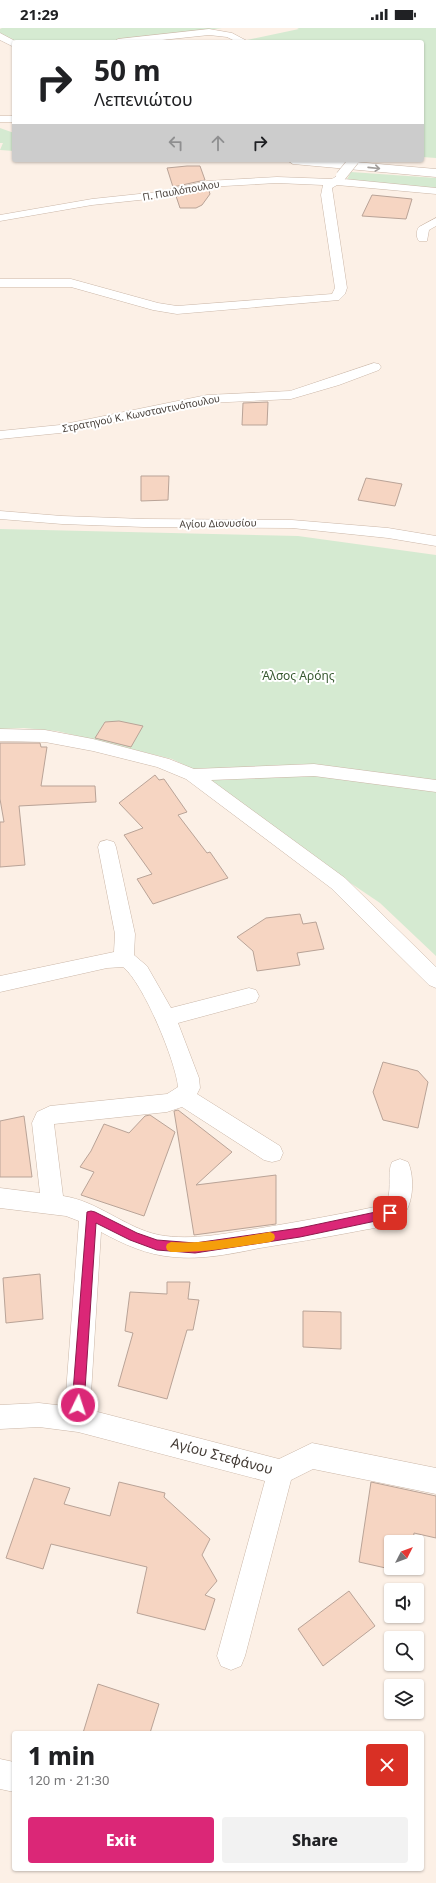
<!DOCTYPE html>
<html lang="en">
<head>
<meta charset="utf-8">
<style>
	body { margin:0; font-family:"Noto Sans",sans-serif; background:#f2f2f2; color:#202124; height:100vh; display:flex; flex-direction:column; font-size:15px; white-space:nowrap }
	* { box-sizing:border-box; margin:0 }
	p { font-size:13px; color:#757577 }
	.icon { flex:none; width:22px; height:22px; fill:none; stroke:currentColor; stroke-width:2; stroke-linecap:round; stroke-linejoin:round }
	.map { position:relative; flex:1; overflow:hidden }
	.side { position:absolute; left:12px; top:1703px; width:412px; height:140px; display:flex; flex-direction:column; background:#fff; border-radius:4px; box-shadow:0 1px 3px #0004 }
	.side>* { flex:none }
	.guide { position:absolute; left:12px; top:12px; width:412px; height:122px; border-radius:4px; box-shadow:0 1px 3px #0004; background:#fff; color:#202124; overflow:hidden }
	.needle { width:26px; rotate:48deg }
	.controls { position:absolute; left:384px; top:1507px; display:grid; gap:8px }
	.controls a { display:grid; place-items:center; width:40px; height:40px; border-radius:4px; background:#fff; box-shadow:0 1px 3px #0004; font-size:20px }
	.pin { position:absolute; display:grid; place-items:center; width:34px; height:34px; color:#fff; margin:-17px; border-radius:8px; box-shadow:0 2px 6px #0006 }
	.me { position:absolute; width:44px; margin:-22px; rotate:4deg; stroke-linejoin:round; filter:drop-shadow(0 0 3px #0008) }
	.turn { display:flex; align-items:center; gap:14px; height:84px; padding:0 16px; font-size:18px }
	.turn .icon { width:52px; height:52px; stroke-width:2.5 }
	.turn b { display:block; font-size:28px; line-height:34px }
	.lanes { display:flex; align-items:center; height:38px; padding:0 16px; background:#0003; justify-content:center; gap:20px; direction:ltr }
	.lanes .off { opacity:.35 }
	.round { display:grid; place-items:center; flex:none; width:42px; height:42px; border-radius:4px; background:#f2f2f2 }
	.headline { display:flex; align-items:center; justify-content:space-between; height:68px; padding:0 16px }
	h1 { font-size:24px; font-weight:800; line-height:30px }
	.button { display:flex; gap:8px; margin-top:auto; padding:8px 16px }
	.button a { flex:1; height:46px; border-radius:4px; background:#db2777; color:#fff; font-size:16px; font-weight:800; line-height:46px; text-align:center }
	.button a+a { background:#f2f2f2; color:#202124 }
	.status { display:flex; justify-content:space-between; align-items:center; height:28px; padding:0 20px; background:#fff; direction:ltr }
	.status svg { height:11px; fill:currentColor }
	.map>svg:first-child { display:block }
</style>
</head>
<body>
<div class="status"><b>21:29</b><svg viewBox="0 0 49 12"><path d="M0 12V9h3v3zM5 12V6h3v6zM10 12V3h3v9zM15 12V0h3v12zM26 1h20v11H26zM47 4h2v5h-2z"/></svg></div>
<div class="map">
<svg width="436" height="1855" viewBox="0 0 436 1855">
	<rect width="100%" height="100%" fill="#fcf0e6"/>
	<g fill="#d5ead1">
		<polygon points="222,0 138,11 98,14 15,14 0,6 0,1 2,0"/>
		<polygon points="297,0 436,0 436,130 422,129 422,14 248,14 247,12 299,1"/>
		<polygon points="0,100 14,105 14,123 0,122 3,115 0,115"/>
		<polygon points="351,144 436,150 436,160 346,153"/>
		<polygon points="0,501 298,508 436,527 436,928 380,875 318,833 199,744 172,731 57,703 24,700 0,701"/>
	</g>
	<g fill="#f6d5c2" stroke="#b9a397">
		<polygon points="187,138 200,138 205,152 173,159 167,140"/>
		<polygon points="208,160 210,166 202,177 196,180 180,180 176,168"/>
		<polygon points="372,167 412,171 406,191 362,188"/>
		<polygon points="268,374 267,397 242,397 243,375"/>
		<polygon points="141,448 169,448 168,472 141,473"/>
		<polygon points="366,450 402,456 395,478 358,472"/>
		<polygon points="119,693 143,698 131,719 95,710 105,694"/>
		<polygon points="0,715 40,715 41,719 47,719 41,758 95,758 96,774 19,778 25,837 0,839 0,794 4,794 0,771"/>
		<polygon points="155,747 159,752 164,751 187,784 178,787 207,825 210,824 228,850 153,876 137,851 152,846 124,807 143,800 119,775"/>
		<polygon points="300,886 303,896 316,894 324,921 297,925 300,937 257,943 253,923 237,909 266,890"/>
		<polygon points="383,1034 418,1043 428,1054 418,1100 383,1092 373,1064"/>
		<polygon points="178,1082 232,1124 196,1157 276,1147 276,1196 194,1207 174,1083"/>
		<polygon points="150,1087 175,1104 144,1188 81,1167 94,1144 80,1139 91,1123 104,1096 129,1105 145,1088"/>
		<polygon points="24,1088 32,1149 0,1149 0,1093"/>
		<polygon points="40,1246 43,1291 6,1295 3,1250"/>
		<polygon points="167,1254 190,1254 188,1271 199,1272 193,1302 187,1302 167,1371 118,1358 133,1305 125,1303 130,1264 167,1266"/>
		<polygon points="303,1283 341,1284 341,1321 303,1319"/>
		<polygon points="34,1450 70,1460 64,1476 110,1488 119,1454 165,1465 164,1469 210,1511 202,1527 217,1553 205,1567 215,1571 205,1602 137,1585 147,1539 51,1516 43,1541 6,1530"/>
		<polygon points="371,1454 436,1468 436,1510 414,1505 413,1514 391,1514 391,1540 409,1540 408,1545 359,1534"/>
		<polygon points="349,1563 375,1598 323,1638 298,1601"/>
		<polygon points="98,1656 159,1676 150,1705 83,1705"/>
	</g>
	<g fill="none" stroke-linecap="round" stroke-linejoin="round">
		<g stroke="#cbb7a8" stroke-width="1">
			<g id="street">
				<polygon points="209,1 232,5 249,14 237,14 227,9 209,7 143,14 113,14 118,11"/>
				<polygon points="0,5 17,14 14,14 14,19 0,12"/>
				<polygon points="340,146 345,149 344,151 436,160 436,166 337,157 332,160 347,260 345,266 339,272 177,286 153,282 71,259 0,259 0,251 71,251 158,275 177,278 332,266 335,260 321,167 323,157 277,155 207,159 158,170 92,177 0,193 0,187 92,171 158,164 207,153 277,149 332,151"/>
				<path d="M 436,190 L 436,198 L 429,202 L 427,213 L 419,213 C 416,210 416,202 419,199 Z"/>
				<polygon points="374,335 379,336 381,339 379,342 339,357 291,371 207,375 60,405 0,411 0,403 60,397 207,367 290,363"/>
				<polygon points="0,483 62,488 144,491 292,492 388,500 436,508 436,518 388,510 292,500 144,499 62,496 0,491"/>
				<polygon points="0,701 45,702 93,711 169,731 194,741 314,736 436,752 436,764 314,748 211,752 345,850 436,939 436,960 429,957 331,860 186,751 157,739 93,723 45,714 0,713"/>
				<path d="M 107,812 L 114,814 L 116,819 L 135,906 L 134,927 L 147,938 L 171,980 L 249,960 L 256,962 L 259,968 L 256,974 L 178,995 L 199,1050 L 200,1060 L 197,1066 L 280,1118 L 283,1125 L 280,1132 L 272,1134 L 264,1132 L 182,1079 L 167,1084 L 54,1096 L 63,1168 C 98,1173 125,1200 159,1207 C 193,1213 227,1205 261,1200 C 302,1193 343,1186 384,1177 C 394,1167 386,1146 392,1134 L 400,1131 L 408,1134 C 415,1149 414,1181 399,1191 C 388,1199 367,1201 353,1204 C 322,1210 291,1215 260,1220 C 231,1226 202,1232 173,1229 C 147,1227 123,1216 101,1204 L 90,1382 L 279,1431 L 312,1415 L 436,1440 L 436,1466 L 313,1441 L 291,1452 L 245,1628 L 241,1638 L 231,1642 L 221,1638 L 217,1628 L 265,1453 L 78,1404 L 39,1399 L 0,1401 L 0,1377 L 39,1375 L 65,1378 L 79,1193 L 66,1188 L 0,1180 L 0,1160 L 40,1165 L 32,1095 L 37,1084 L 50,1078 L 167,1066 L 178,1059 C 176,1034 143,954 123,939 L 107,940 L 0,964 L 0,948 L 114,924 L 115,906 L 98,819 L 100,814 Z"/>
				<polygon points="0,1731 14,1734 14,1764 0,1761"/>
			</g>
		</g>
		<g stroke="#cbb7a8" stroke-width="1">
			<g id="primary">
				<rect x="0" y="88" width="14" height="6"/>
				<polygon points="287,132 332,132 436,141 436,149 293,136"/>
			</g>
		</g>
		<use href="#street" fill="#fff" fill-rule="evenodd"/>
		<use href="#primary" fill="#fff" fill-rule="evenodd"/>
		<g stroke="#cbb7a8" stroke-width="11" stroke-linecap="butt">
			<polyline id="street-bridge" points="341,148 354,132"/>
		</g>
		<use href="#street-bridge" stroke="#fff" stroke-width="10"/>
	</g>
	<defs><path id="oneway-shaft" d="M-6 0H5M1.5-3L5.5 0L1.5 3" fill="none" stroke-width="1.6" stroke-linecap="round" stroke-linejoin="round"/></defs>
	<use stroke="#a19d9a" href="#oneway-shaft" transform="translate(374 140) rotate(6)"/>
	<polygon fill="#db2777" stroke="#8e194d" points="390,1181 394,1182 395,1185 394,1189 390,1190 300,1209 195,1225 157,1222 130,1212 96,1195 84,1377 82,1381 78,1382 74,1381 72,1377 87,1184 91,1183 95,1184 137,1205 157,1212 195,1215 300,1200"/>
	<path fill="#f59e0b" d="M 270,1204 L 274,1206 L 275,1209 L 274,1212 L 270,1214 C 236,1219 205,1225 171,1224 L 167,1222 L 166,1219 L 167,1216 L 171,1214 C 205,1216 236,1210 270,1204 Z"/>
	<g text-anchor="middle" stroke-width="4" stroke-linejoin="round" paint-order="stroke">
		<g font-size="10" fill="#433b35" stroke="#fff">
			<text transform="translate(181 162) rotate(-10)" y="4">Π. Παυλόπουλου</text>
			<text transform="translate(141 385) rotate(-11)" y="4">Στρατηγού Κ. Κωνσταντινόπουλου</text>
			<text transform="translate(218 495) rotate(-1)" y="4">Αγίου Διονυσίου</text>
		</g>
		<g font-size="12" fill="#375830" stroke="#fff">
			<text x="298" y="652">Άλσος Αρόης</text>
		</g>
		<g font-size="14" fill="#433b35" stroke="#fff">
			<text transform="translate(222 1428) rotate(15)" y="5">Αγίου Στεφάνου</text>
		</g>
	</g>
</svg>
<div class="controls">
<a><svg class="needle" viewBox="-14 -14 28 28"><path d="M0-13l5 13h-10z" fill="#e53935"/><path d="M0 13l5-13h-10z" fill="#757577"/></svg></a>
<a><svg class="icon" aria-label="sound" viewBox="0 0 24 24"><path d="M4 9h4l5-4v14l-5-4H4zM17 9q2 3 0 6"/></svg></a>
<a><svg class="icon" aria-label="search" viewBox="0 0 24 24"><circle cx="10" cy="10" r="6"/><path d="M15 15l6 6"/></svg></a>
<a><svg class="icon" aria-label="layers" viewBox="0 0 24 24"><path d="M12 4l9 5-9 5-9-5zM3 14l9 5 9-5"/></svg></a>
</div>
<div class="pin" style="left:390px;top:1185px;background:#d93025"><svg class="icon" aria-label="arrive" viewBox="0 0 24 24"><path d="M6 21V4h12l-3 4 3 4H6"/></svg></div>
<svg class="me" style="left:78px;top:1377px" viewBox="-20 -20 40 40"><circle r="17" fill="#db2777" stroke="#fff" stroke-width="3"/><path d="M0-11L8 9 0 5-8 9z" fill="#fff"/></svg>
<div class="guide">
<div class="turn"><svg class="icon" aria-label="right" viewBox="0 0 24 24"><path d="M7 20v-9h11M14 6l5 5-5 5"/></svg><div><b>50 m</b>Λεπενιώτου</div></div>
<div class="lanes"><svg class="icon off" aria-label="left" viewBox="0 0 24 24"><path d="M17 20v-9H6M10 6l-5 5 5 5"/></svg><svg class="icon off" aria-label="ahead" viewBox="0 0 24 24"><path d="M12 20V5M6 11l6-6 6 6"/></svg><svg class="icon" aria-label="right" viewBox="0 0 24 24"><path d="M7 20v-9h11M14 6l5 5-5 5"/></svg></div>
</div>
<section class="side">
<div class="headline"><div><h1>1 min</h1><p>120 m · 21:30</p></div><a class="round" style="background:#d93025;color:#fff"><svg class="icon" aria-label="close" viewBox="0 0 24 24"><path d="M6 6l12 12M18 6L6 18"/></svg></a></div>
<div class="button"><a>Exit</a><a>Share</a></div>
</section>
</div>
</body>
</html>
